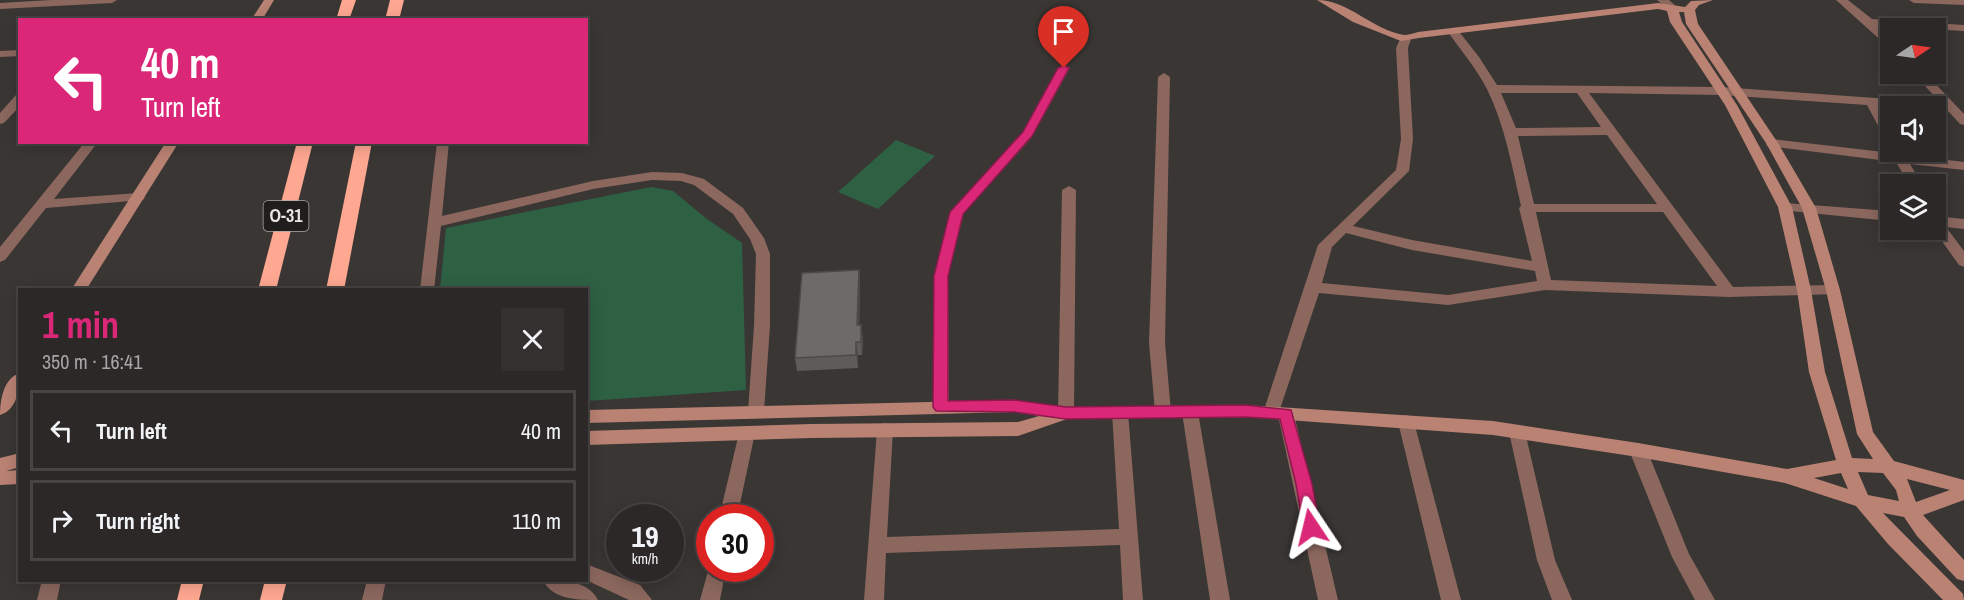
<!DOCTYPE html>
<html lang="en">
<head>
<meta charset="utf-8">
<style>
	body { margin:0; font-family:"Archivo Narrow",sans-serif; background:#33302f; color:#f1f3f6; height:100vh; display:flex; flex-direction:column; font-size:22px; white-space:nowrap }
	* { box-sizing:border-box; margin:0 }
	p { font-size:20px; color:#a6a6a7 }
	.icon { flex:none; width:33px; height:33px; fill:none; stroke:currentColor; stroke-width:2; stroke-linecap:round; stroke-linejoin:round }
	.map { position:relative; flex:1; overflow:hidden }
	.drawer { position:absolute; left:18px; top:288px; width:570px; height:294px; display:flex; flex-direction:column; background:#2b2827; border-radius:0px; box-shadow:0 3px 15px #0003,0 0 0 2px #474444 }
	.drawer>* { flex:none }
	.top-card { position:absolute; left:18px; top:18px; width:570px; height:126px; border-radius:0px; box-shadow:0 3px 15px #0003,0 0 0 2px #474444; background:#db2777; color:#fff; overflow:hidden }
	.needle { width:39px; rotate:77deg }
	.buttons { position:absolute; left:1880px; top:18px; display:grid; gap:12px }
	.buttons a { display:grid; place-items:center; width:66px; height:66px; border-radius:0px; background:#2b2827; box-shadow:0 3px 15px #0003,0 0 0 2px #474444; font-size:30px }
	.speed { position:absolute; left:606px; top:504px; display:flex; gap:12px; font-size:30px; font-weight:700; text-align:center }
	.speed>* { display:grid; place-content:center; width:78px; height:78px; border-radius:50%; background:#2b2827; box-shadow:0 3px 15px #0003,0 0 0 2px #474444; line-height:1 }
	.speed small { font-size:15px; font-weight:400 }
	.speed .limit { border:9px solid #d22; background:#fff; color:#111 }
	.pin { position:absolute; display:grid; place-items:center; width:51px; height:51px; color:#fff; margin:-62px -26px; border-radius:50% 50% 50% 0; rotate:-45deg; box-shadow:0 0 6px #0007 }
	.pin .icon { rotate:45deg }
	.me { position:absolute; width:66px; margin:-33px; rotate:350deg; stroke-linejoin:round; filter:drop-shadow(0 0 4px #0008) }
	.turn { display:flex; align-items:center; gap:21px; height:126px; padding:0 24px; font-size:27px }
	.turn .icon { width:78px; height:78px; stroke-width:2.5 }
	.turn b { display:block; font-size:42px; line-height:51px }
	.round { display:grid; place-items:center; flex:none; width:63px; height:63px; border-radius:0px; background:#33302f }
	.headline { display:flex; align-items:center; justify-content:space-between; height:102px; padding:0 24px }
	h1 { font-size:36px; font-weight:700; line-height:45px; color:#db2777 }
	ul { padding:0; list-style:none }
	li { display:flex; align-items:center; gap:18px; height:81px; margin:0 12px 9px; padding:0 12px; border:3px solid #474444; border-radius:0px }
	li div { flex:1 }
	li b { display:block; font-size:22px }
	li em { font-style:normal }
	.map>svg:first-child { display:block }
</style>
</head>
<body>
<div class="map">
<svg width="1964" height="600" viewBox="0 0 1964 600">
	<rect width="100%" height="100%" fill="#393634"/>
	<g fill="#2e6044">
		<polygon points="896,140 935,156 878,209 838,192"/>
		<polygon points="651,187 673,191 707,219 742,243 746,390 587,401 586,290 440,289 446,228"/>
	</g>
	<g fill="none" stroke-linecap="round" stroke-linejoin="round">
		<g fill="#8b675e" fill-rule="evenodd">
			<polygon points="51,0 117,0 112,3 0,9 0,3"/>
			<polygon points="1657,0 1669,0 1677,7 1676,9 1668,9"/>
			<polygon points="1836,0 1848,0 1872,19 1964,25 1964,31 1879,26 1890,37 1890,46 1886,45"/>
			<polygon points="1909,0 1964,0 1964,5 1914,3"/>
			<path d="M 1453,28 L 1457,29 L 1479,57 L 1497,85 L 1721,87 L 1931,102 L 1937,106 L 1935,109 L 1935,106 L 1880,106 L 1890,125 L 1890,141 L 1884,137 L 1867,105 L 1721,95 L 1589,93 L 1733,287 L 1833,285 L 1840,290 L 1838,294 L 1729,297 L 1545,290 L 1448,305 L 1319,293 L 1280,409 L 1286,408 L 1292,409 L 1294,414 L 1338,600 L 1318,600 L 1278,415 L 1271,419 L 1265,418 L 1263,413 L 1318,245 L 1396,170 L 1401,139 L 1396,48 L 1401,37 L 1405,36 L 1411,39 L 1408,48 L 1413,139 L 1409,171 L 1353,226 L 1412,240 L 1532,261 L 1519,208 L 1521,206 C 1512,166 1505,126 1487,89 C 1476,68 1461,50 1447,31 ZM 1501,93 L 1577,93 L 1601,127 L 1516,128 ZM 1607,135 L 1657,204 L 1534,204 L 1518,136 ZM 1536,212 L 1663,212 L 1717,286 L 1551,280 ZM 1346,233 L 1412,250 L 1535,271 L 1537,281 L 1448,295 L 1322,283 L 1332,247 Z"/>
			<polygon points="20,50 20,56 0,57 0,51"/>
			<polygon points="1064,64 1070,68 1032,137 964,213 948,276 949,407 947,412 941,413 935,412 933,407 934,276 950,212 1022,133 1058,68"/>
			<polygon points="1164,73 1170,77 1165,343 1171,412 1169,417 1163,418 1157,417 1155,412 1149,343 1158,77"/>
			<polygon points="1914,74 1926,74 1964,114 1964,125 1960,124"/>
			<polygon points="20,94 20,106 4,123 0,124 0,113 16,95"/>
			<polygon points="1772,139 1892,153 1903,152 1906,155 1964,162 1964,170 1910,164 1922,184 1909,184 1896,162 1767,146 1766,143"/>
			<polygon points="85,142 98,142 54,199 138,193 143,194 145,197 143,200 46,208 5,260 0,262 0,247"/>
			<polygon points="437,142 449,142 442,216 593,181 652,172 682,173 704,179 743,208 764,238 770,254 770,326 764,411 762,416 756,417 750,416 748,411 754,326 756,254 750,239 733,214 694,185 681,181 652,180 593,189 441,226 434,290 420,290"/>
			<polygon points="1069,186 1076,190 1074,413 1072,418 1066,419 1060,418 1058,413 1062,190"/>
			<polygon points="1785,203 1890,211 1890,221 1780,210 1778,207 1780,204"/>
			<polygon points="1935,216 1964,219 1964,229 1946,227 1964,251 1964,267 1959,265 1934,230"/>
			<polygon points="1120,406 1126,407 1128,412 1143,600 1123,600 1120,545 886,553 884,600 864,600 877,430 879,425 885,423 891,425 893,430 887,537 1119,529 1112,412 1114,407"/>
			<polygon points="1190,406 1196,407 1198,412 1230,600 1210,600 1182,412 1184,407"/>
			<polygon points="1406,415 1412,417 1414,422 1461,600 1441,600 1398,422 1400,417"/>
			<polygon points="1517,425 1523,427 1525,432 1555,560 1572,600 1552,600 1537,560 1509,432 1511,427"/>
			<polygon points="747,426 753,428 755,433 737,518 719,518 739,433 741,428"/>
			<polygon points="1638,443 1644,445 1647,450 1689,554 1715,600 1695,600 1672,557 1629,450 1632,445"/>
			<polygon points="586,564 640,585 652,600 629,600 586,580"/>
			<polygon points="710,564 710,568 726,568 720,600 700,600"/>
			<polygon points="42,580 61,580 57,600 37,600"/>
			<polygon points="367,580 386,580 382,600 362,600"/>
			<path d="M 543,580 C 561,580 588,580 598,600 C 579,600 552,600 543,580 Z"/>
		</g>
		<g fill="#b98273" fill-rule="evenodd">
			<polygon points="264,0 274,0 262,20 251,20"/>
			<path d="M 1317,0 C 1348,0 1373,30 1404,35 C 1408,35 1414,33 1418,32 L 1658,3 L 1685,7 L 1691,1 L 1713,0 L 1699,5 L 1695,10 L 1698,24 L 1778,143 L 1816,208 L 1840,290 L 1873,432 L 1894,461 L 1964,480 L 1964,500 L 1923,515 L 1964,560 L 1964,581 L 1957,579 L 1917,536 L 1904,517 L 1883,513 L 1963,594 L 1964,600 L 1943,600 L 1888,544 L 1856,506 L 1785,483 L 1638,457 L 1493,435 L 1245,417 L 1067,419 L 1018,436 L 811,438 L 586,445 L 586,431 L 811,424 L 1018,422 L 1039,416 L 1015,412 L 586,423 L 586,410 L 1015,400 L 1066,407 L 1245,405 L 1493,421 L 1638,443 L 1787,469 L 1836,460 L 1809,372 L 1797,290 L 1778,207 L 1725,105 L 1670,22 L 1667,11 L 1658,9 L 1419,38 L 1401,41 L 1353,22 ZM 1679,12 L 1684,12 L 1686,24 L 1766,143 L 1802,208 L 1826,290 L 1857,434 L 1873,459 L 1852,458 L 1825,372 L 1811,290 L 1792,207 L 1737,105 L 1682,22 ZM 1858,472 L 1883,473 L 1896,490 L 1899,501 L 1868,495 ZM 1841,473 L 1848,489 L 1814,478 ZM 1907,479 L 1950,490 L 1916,502 Z"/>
			<polygon points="166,142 179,142 86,290 71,290"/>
			<path d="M 20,373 C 20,388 17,410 0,415 C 0,401 3,378 20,373 Z"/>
			<polygon points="20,453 20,467 6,471 20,470 20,484 0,485 0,458"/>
		</g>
		<g fill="#fea791" fill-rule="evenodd">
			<polygon points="342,0 356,0 349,20 336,20"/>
			<polygon points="390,0 404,0 399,20 385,20"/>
			<polygon points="297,142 313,142 276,290 258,290"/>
			<polygon points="356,142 372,142 344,290 326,290"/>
			<polygon points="182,580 204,580 199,600 177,600"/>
			<polygon points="265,580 287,580 282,600 260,600"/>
		</g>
	</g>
	<polygon fill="#5f5b5a" points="859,270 860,283 859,325 863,338 862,355 858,355 858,368 797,371 795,358"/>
	<g fill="#4d4a4a">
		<polygon points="859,270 860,283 859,338 857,325"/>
		<polygon points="861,325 863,338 862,355 861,342"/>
		<polygon points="856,342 858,355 858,368 856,355"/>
	</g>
	<polygon fill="#6e6a69" stroke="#4d4a4a" stroke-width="1.5" points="859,270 857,325 861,325 861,342 856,342 856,355 795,358 802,273"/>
	<polygon fill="#db2777" stroke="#8e194d" stroke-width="1.5" points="1064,65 1069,68 1032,136 963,214 948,276 948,401 1015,400 1066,407 1245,405 1291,410 1312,484 1320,527 1317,532 1311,534 1306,532 1303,527 1296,484 1280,419 1245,417 1066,419 1015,412 936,411 933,407 934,276 950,212 1023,132 1058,68"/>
	<g text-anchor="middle" stroke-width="6" stroke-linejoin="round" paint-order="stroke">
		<rect fill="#1f1e1d" stroke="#acaaa9" stroke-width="1.5" x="263.5" y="201" width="45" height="30" rx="4.5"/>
		<g font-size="18" font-weight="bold" fill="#e8e6e5">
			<text x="286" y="222">O-31</text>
		</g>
	</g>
</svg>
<div class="buttons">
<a><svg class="needle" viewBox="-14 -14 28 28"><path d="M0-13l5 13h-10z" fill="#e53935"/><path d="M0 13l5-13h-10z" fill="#a6a6a7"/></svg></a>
<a><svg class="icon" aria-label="sound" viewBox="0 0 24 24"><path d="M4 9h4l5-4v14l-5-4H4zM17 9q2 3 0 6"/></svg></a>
<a><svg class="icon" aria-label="layers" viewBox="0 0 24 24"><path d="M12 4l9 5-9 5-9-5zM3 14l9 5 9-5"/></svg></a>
</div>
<div class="speed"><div>19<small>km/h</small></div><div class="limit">30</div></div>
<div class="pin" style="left:1064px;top:68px;background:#d93025"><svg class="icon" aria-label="arrive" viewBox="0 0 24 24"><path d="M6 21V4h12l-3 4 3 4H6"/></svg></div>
<svg class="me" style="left:1311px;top:527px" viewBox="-20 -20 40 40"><path d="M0-17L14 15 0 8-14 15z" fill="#db2777" stroke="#fff" stroke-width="4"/></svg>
<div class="top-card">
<div class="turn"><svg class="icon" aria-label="left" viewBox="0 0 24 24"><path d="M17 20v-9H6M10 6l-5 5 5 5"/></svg><div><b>40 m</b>Turn left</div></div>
</div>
<section class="drawer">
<div class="headline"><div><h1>1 min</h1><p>350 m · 16:41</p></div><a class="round"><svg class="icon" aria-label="close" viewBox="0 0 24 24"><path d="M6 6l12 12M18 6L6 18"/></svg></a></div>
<ul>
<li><svg class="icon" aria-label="left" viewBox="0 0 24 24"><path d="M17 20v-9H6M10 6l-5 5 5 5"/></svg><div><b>Turn left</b></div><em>40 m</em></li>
<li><svg class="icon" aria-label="right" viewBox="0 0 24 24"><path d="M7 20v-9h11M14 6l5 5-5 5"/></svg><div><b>Turn right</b></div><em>110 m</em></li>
</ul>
</section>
</div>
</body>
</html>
